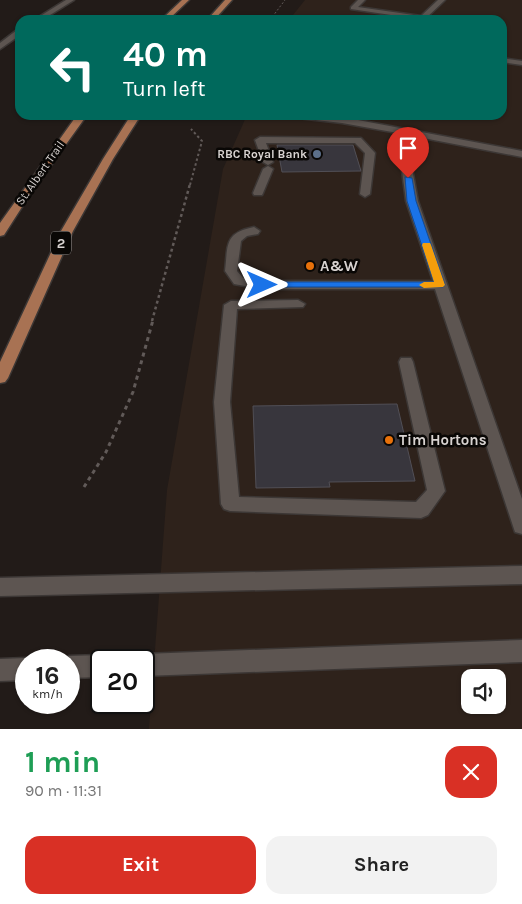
<!DOCTYPE html>
<html lang="en">
<head>
<meta charset="utf-8">
<style>
	body { margin:0; font-family:Karla,sans-serif; background:#f2f2f2; color:#222; height:100vh; display:flex; flex-direction:column; font-size:19px; white-space:nowrap }
	* { box-sizing:border-box; margin:0 }
	p { font-size:16px; color:#767676 }
	.icon { flex:none; width:28px; height:28px; fill:none; stroke:currentColor; stroke-width:2; stroke-linecap:round; stroke-linejoin:round }
	.map { position:relative; height:729px; overflow:hidden }
	.sheet { display:flex; flex-direction:column; background:#fff; flex:1 }
	.sheet>* { flex:none }
	.banner { position:absolute; left:15px; top:15px; width:492px; height:105px; border-radius:15px; box-shadow:0 1px 4px #0004; background:#00695c; color:#fff; overflow:hidden }
	.fabs { position:absolute; left:461px; top:669px; display:grid; gap:10px }
	.fabs a { display:grid; place-items:center; width:45px; height:45px; border-radius:10px; background:#fff; box-shadow:0 1px 4px #0004; font-size:25px }
	.speed { position:absolute; left:15px; top:649px; display:flex; gap:10px; font-size:25px; font-weight:700; text-align:center }
	.speed>* { display:grid; place-content:center; width:65px; height:65px; border-radius:50%; background:#fff; box-shadow:0 1px 4px #0004; line-height:1 }
	.speed small { font-size:12px; font-weight:400 }
	.speed .limit { border:2px solid #111; border-radius:8px; background:#fff; color:#111 }
	.pin { position:absolute; display:grid; place-items:center; width:42px; height:42px; color:#fff; margin:-51px -21px; border-radius:50% 50% 50% 0; rotate:-45deg; box-shadow:0 0 5px #0007 }
	.pin .icon { rotate:45deg }
	.me { position:absolute; width:55px; margin:-28px; rotate:90deg; stroke-linejoin:round; filter:drop-shadow(0 0 4px #0008) }
	.turn { display:flex; align-items:center; gap:18px; height:105px; padding:0 25px; font-size:22px }
	.turn .icon { width:65px; height:65px; stroke-width:2.5 }
	.turn b { display:block; font-size:35px; line-height:42px }
	.round { display:grid; place-items:center; flex:none; width:52px; height:52px; border-radius:15px; background:#f2f2f2 }
	.head { display:flex; align-items:center; justify-content:space-between; height:85px; padding:0 25px }
	h1 { font-size:30px; font-weight:700; line-height:38px; color:#1e9e55 }
	.cta { display:flex; gap:10px; margin-top:auto; padding:10px 25px }
	.cta a { flex:1; height:58px; border-radius:15px; background:#d93025; color:#fff; font-size:20px; font-weight:700; line-height:58px; text-align:center }
	.cta a+a { background:#f2f2f2; color:#222 }
	.map>svg:first-child { display:block }
</style>
</head>
<body>
<div class="map">
<svg width="522" height="729" viewBox="0 0 522 729">
	<rect width="100%" height="100%" fill="#221b18"/>
	<path fill="#2e221b" fill-rule="evenodd" d="M 305,0 L 522,0 L 522,729 L 149,729 L 167,490 L 223,169 L 247,115 L 502,115 L 502,20 L 289,20 ZM 470,678 L 498,678 L 498,705 L 470,705 Z"/>
	<g fill="#38363d" stroke="#514f56">
		<polygon points="277,145 353,145 361,171 282,172"/>
		<polygon points="397,404 415,481 329,482 330,487 256,488 253,406"/>
	</g>
	<g fill="none" stroke-linecap="round" stroke-linejoin="round">
		<g stroke="#3c3735" stroke-width="3">
			<g id="minor">
				<polygon points="66,0 74,0 42,20 34,20"/>
				<polygon points="358,0 365,0 358,7 421,16 438,0 445,0 424,20 351,9 351,7"/>
				<polygon points="17,30 20,30 20,35 0,49 0,43"/>
				<polygon points="502,58 522,61 522,65 502,62"/>
				<path d="M 293,115 L 342,117 L 522,151 L 522,157 L 418,137 L 411,163 L 418,201 L 522,499 L 522,534 L 515,532 L 513,526 L 435,289 L 262,289 L 234,284 L 225,271 C 228,245 224,233 254,227 L 260,231 L 258,234 L 247,236 L 241,241 L 237,271 L 243,278 L 262,281 L 433,281 L 406,201 L 401,163 L 409,135 L 342,123 L 298,118 Z"/>
				<polygon points="260,137 361,138 375,153 370,194 365,197 360,194 365,153 355,143 266,143 273,162 268,165 263,162 255,140"/>
				<polygon points="268,166 273,169 263,193 262,195 254,195 253,193 263,169"/>
				<polygon points="298,300 305,304 303,307 237,309 230,402 239,497 416,502 427,490 399,362 401,358 411,358 413,362 445,491 428,515 421,518 230,511 224,509 221,504 214,402 224,305 231,301"/>
				<polygon points="522,566 522,584 0,596 0,578"/>
				<polygon points="522,640 522,662 144,676 144,660 135,660 136,657 144,654"/>
				<polygon points="101,655 110,660 101,660 101,677 69,678 69,660 61,660 69,656"/>
				<polygon points="26,658 31,660 26,660 26,680 0,681 0,659"/>
			</g>
		</g>
		<g stroke="#3c3735" stroke-width="3">
			<g id="major">
				<polygon points="182,0 189,0 168,20 161,20"/>
				<polygon points="225,0 232,0 214,20 207,20"/>
				<polygon points="77,115 87,115 29,196 4,235 0,236 0,223"/>
				<polygon points="131,115 141,115 113,159 73,231 8,378 5,382 0,383 0,362 61,231 103,159"/>
			</g>
		</g>
		<polyline stroke="#615a58" stroke-width="1" stroke-dasharray="2 2" stroke-linecap="butt" points="270,20 285,0"/>
		<polyline stroke="#615a58" stroke-width="2" stroke-dasharray="2.5 2.5" stroke-linecap="butt" points="190,185 202,141 191,129"/>
		<polyline stroke="#615a58" stroke-width="2.5" stroke-dasharray="3 3" stroke-linecap="butt" points="152,321 190,184"/>
		<polyline stroke="#615a58" stroke-width="3" stroke-dasharray="4 4" stroke-linecap="butt" points="84,487 106,452 133,392 153,320"/>
		<use href="#minor" fill="#5d5551" fill-rule="evenodd"/>
		<use href="#major" fill="#a87253" fill-rule="evenodd"/>
	</g>
	<polygon fill="#1a73e8" stroke="#114b97" points="405,177 412,178 416,201 445,285 443,287 258,287 258,283 262,282 434,282 407,201"/>
	<polygon fill="#f59e0b" points="423,243 430,243 431,245 445,285 443,287 424,288 419,285 424,282 434,282 422,245"/>
	<circle fill="#5c6f8a" stroke="#090705" stroke-width="2" cx="317" cy="154" r="5"/>
	<g fill="#e8710a" stroke="#090705" stroke-width="2">
		<circle cx="310" cy="266" r="5"/>
		<circle cx="389" cy="440" r="5"/>
	</g>
	<g text-anchor="middle" stroke-width="5" stroke-linejoin="round" paint-order="stroke">
		<g font-size="12" font-weight="bold" fill="#d8d3d1" stroke="#090705" text-anchor="end">
			<text x="307" y="158">RBC Royal Bank</text>
		</g>
		<g font-size="12" fill="#d8d3d1" stroke="#090705">
			<text transform="translate(40 173) rotate(-55)" y="4">St. Albert Trail</text>
		</g>
		<rect fill="#090705" stroke="#9a9694" stroke-width="1" x="51" y="231.5" width="20" height="23" rx="4"/>
		<g font-size="14" font-weight="bold" fill="#d8d3d1">
			<text x="61" y="248">2</text>
		</g>
		<g font-size="15" font-weight="bold" fill="#d8d3d1" stroke="#090705" text-anchor="start">
			<text x="320" y="271">A&amp;W</text>
			<text x="399" y="445">Tim Hortons</text>
		</g>
	</g>
</svg>
<div class="fabs">
<a><svg class="icon" aria-label="sound" viewBox="0 0 24 24"><path d="M4 9h4l5-4v14l-5-4H4zM17 9q2 3 0 6"/></svg></a>
</div>
<div class="speed"><div>16<small>km/h</small></div><div class="limit">20</div></div>
<div class="pin" style="left:408px;top:178px;background:#d93025"><svg class="icon" aria-label="arrive" viewBox="0 0 24 24"><path d="M6 21V4h12l-3 4 3 4H6"/></svg></div>
<svg class="me" style="left:262px;top:285px" viewBox="-20 -20 40 40"><path d="M0-17L14 15 0 8-14 15z" fill="#1a73e8" stroke="#fff" stroke-width="4"/></svg>
<div class="banner">
<div class="turn"><svg class="icon" aria-label="left" viewBox="0 0 24 24"><path d="M17 20v-9H6M10 6l-5 5 5 5"/></svg><div><b>40 m</b>Turn left</div></div>
</div>
</div>
<section class="sheet">
<div class="head"><div><h1>1 min</h1><p>90 m · 11:31</p></div><a class="round" style="background:#d93025;color:#fff"><svg class="icon" aria-label="close" viewBox="0 0 24 24"><path d="M6 6l12 12M18 6L6 18"/></svg></a></div>
<div class="cta"><a>Exit</a><a>Share</a></div>
</section>
</body>
</html>
